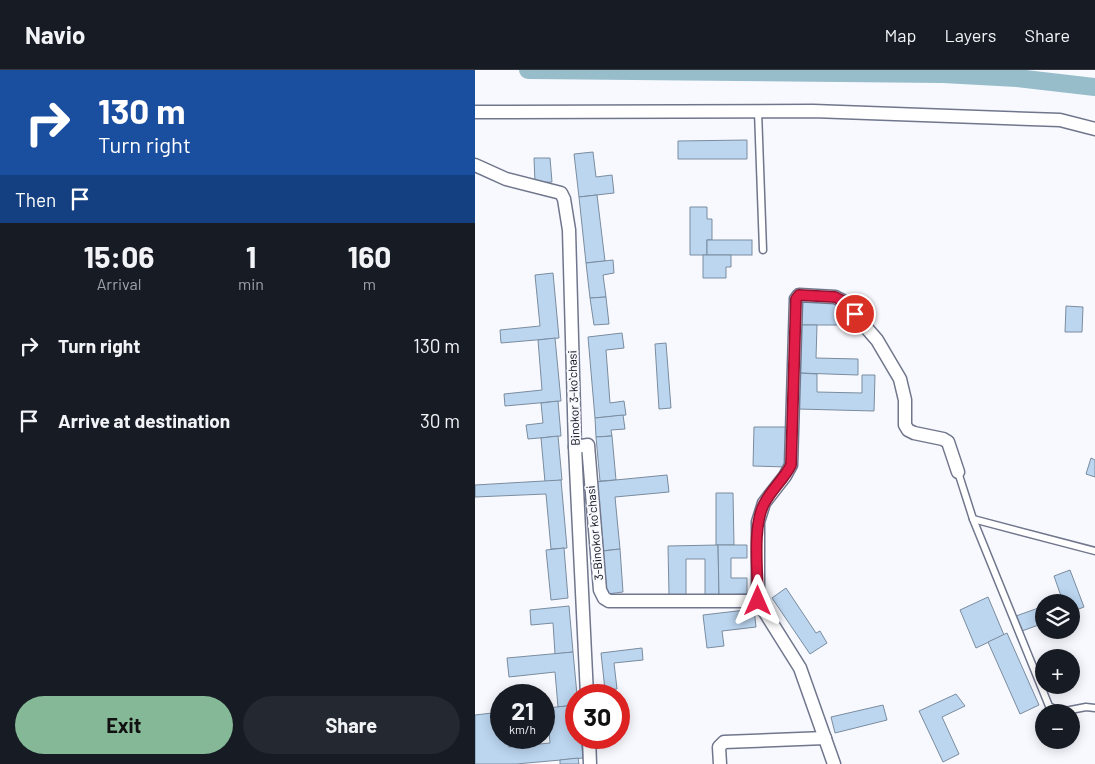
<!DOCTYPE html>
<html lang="en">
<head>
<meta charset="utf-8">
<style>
	body { margin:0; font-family:Barlow,sans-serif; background:#242831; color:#f1f3f6; height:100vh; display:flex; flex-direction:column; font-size:19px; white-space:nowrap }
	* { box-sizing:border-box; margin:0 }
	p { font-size:16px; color:#9ea1a6 }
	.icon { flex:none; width:28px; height:28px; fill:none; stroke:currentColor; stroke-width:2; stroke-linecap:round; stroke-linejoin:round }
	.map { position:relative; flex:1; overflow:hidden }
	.sheet { display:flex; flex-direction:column; background:#171b24; width:475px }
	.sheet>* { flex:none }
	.top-card { background:#1a4fa0; color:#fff; overflow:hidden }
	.fabs { position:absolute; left:560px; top:524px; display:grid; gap:10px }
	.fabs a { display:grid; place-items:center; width:45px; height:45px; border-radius:50%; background:#171b24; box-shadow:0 2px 12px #0003; font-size:25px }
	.speed { position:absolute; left:15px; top:614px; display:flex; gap:10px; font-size:25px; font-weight:700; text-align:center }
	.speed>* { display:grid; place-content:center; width:65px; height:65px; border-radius:50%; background:#171b24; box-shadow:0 2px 12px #0003; line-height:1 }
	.speed small { font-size:12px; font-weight:400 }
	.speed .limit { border:8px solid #d22; background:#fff; color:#111 }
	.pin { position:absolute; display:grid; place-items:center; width:42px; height:42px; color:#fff; margin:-21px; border:2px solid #fff; border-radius:50%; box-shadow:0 1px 5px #0007 }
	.me { position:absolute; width:55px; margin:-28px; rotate:0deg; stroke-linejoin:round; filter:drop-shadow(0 0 4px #0008) }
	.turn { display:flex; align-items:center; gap:18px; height:105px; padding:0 15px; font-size:22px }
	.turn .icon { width:65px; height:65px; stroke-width:2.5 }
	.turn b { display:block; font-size:35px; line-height:42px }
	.then { display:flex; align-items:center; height:48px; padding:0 15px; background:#0003; gap:10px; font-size:19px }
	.eta { display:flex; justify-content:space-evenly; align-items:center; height:85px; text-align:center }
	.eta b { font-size:30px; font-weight:700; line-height:35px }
	.button { display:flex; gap:10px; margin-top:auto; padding:10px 15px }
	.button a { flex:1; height:58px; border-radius:30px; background:#85b896; color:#111; font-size:20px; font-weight:700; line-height:58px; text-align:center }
	.button a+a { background:#242831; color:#f1f3f6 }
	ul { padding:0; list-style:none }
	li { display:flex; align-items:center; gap:15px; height:75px; padding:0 15px }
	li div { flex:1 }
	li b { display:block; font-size:19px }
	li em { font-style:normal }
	header { display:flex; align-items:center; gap:30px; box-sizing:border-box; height:70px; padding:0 25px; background:#171b24; border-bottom:1px solid #363941 }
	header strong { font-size:24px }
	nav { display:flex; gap:28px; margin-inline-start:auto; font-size:18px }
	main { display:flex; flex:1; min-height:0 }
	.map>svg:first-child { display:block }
</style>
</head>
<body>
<header>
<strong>Navio</strong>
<nav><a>Map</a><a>Layers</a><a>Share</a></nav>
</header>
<main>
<section class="sheet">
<div class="top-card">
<div class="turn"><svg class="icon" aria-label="right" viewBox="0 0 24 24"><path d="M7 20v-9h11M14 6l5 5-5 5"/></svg><div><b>130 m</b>Turn right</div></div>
<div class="then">Then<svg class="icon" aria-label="arrive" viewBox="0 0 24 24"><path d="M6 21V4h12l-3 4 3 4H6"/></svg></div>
</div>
<div class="eta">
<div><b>15:06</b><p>Arrival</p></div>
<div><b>1</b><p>min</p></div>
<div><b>160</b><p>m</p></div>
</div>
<ul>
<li><svg class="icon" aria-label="right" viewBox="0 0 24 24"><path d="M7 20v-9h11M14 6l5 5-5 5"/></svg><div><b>Turn right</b></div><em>130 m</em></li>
<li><svg class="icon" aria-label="arrive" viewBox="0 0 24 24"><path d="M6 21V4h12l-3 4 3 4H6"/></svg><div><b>Arrive at destination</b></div><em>30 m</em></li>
</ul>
<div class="button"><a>Exit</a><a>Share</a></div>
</section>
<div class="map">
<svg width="620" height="694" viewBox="0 0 620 694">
	<rect width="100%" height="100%" fill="#f8f9fe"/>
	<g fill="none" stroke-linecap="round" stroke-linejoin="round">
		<polyline stroke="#97bdcb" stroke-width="18" points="53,0 468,4 542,8 620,17"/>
	</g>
	<g fill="#bcd6f0" stroke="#7a8c9f">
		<polygon points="272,70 272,89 203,89 203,71"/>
		<polygon points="118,82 121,107 137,105 139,123 104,127 99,84"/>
		<polygon points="59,88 75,88 77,112 60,113"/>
		<polygon points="122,125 130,191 111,193 104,127"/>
		<polygon points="215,137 232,137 232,149 237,149 237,170 232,170 232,185 215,185"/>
		<rect x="232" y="170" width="45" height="15"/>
		<polygon points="228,185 256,185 256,197 251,197 251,208 228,208"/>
		<polygon points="138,190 139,203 128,205 131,227 115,228 111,193"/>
		<polygon points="78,203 84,268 26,273 25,260 65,256 60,205"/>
		<polygon points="131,227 134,254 119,255 115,228"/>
		<polygon points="326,230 363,231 363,255 325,255"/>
		<polygon points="591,236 608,237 607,262 590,262"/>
		<polygon points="325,255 342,255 341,288 383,289 383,305 324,303"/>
		<polygon points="147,263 149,278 131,280 135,333 149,331 151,345 120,348 113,267"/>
		<polygon points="80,268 86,331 30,336 29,324 67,320 63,270"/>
		<polygon points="191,273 196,338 184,339 180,274"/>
		<polygon points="324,303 342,304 342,322 387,323 387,305 400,305 399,341 323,339"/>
		<polygon points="83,331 86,366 53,369 51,355 68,353 66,333"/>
		<polygon points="148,345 150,359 136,360 137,366 121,367 120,348"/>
		<polygon points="279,357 313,357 312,397 278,396"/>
		<polygon points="83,366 87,410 70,412 66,368"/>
		<polygon points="137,366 141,410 125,411 121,367"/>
		<polygon points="616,388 620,390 620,407 611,404"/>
		<polygon points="192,405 194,422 140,427 145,479 126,481 120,412"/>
		<polygon points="86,410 92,478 76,479 71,424 0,427 0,415"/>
		<polygon points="241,423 258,423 259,475 241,475"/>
		<polygon points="243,475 244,525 230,525 230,489 211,489 211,525 194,525 193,476"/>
		<polygon points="243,475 272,475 272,488 256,488 256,508 272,508 272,524 244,525"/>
		<polygon points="89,478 93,528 76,530 71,480"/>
		<polygon points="145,479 148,522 132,524 128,481"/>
		<polygon points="595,500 609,537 596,542 596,532 577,532 587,529 579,506"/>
		<polygon points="311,518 341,563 345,561 352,573 335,584 297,528"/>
		<polygon points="513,527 529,565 501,578 485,540"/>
		<polygon points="94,536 98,582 80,584 78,553 56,555 55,540"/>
		<polygon points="569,536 569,553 547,561 541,546"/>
		<polygon points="279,539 281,557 247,561 249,576 232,578 228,545"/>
		<polygon points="532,563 564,635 545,644 513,572"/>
		<polygon points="167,578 168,590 139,593 142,619 130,620 126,583"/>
		<polygon points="98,582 102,625 101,635 83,637 80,602 34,607 32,588"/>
		<polygon points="481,624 490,636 467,647 484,684 468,692 444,641"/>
		<polygon points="101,635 101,668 106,668 108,688 41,694 0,694 0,645 26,642 26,668 33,668 34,677 75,673 72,638"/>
		<polygon points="408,635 412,650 360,663 356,647"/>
		<polygon points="103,688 104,694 85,694 85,690"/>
	</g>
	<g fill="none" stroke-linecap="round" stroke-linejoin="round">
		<g stroke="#70768c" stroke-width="9">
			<g id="service">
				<polyline points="283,41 288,180"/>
				<polyline points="483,402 498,449 574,636 585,642 611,637 620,638"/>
				<polyline points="498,449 620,481"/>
			</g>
		</g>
		<g stroke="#70768c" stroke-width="15">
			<g id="minor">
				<polyline points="0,42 338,41 585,50 620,59"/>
				<polyline points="0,95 31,109 86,123 89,129 94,160 100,377 112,625"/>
				<polyline points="100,377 113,375 125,520 129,528 134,531 283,531"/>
				<polyline points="114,668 115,694"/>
				<polyline points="245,694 244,677 249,672 350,668"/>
				<polyline points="359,694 325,598 283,531 283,452 289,433 310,406 316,395 321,229 324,225 360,227 368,231 402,270 425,309 430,330 430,355 433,360 439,363 468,369 473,372 483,402"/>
			</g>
		</g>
		<use href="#service" stroke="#fff" stroke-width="6"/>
		<use href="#minor" stroke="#fff" stroke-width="12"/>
	</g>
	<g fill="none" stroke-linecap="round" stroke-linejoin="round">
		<g stroke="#92132f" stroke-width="12">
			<path id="route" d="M 283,531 C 283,504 277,457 289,434 C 296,420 309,409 316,395 L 321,229 L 324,225 L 360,227 L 368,231 L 380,244"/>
		</g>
		<use href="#route" stroke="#e11d48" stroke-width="9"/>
	</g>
	<g text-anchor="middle" stroke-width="4" stroke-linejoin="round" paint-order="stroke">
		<g font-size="12" fill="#0a0c14" stroke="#f8f9fe">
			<text transform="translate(99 328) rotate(-92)" y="4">Binokor 3-koʻchasi</text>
			<text transform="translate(120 463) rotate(-95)" y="4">3-Binokor koʻchasi</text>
		</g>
	</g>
</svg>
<div class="fabs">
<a><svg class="icon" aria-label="layers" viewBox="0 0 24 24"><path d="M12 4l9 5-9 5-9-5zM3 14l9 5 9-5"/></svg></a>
<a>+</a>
<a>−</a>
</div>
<div class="speed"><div>21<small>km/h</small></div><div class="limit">30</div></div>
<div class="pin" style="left:380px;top:244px;background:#d93025"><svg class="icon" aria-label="arrive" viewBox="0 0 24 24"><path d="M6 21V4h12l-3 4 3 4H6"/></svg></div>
<svg class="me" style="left:283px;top:531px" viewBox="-20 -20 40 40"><path d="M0-17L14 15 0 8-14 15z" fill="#e11d48" stroke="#fff" stroke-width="4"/></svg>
</div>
</main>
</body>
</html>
